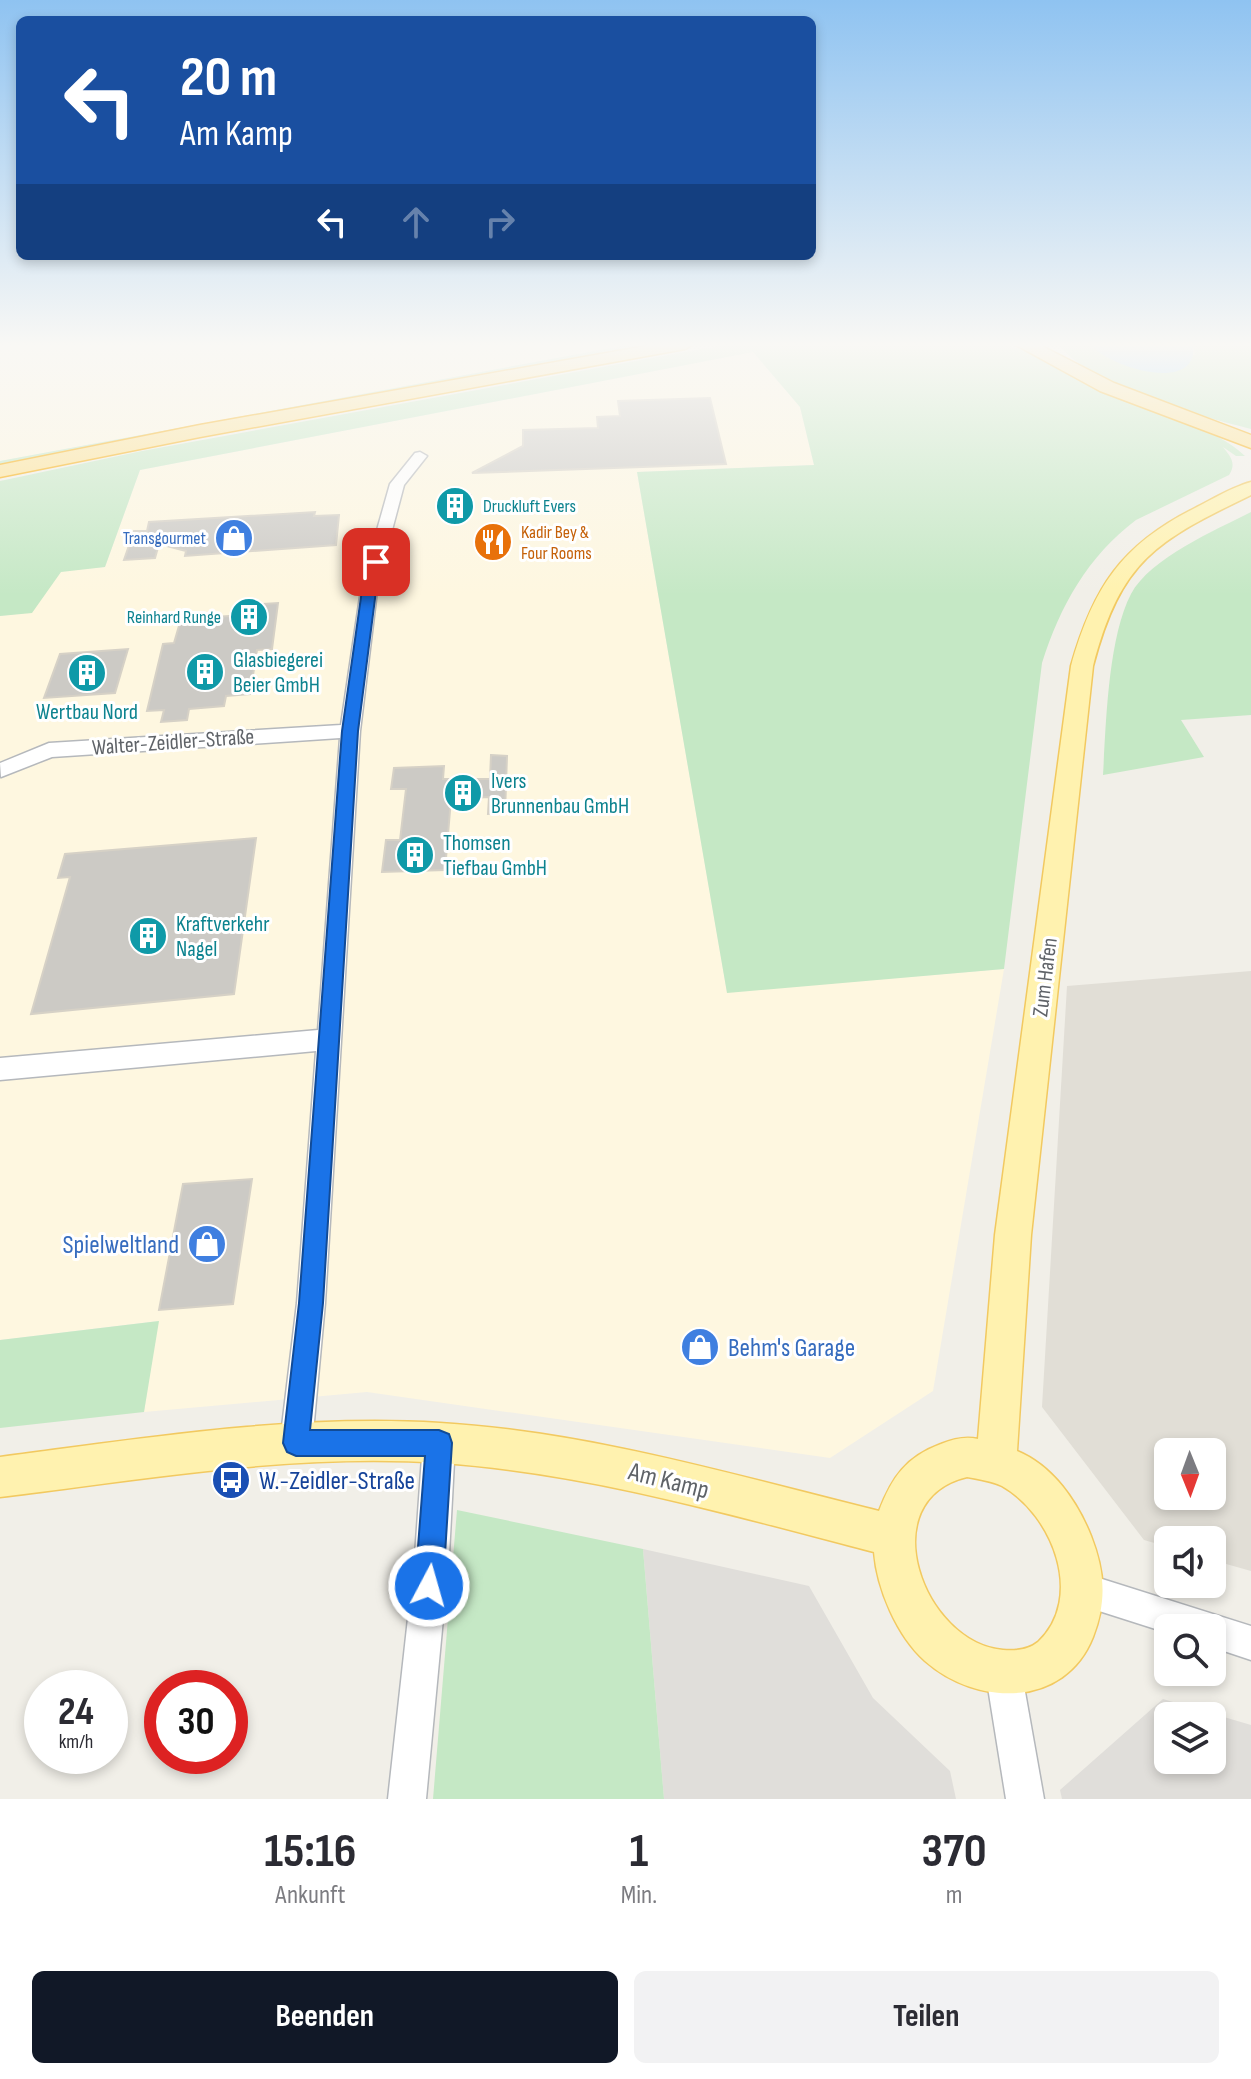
<!DOCTYPE html>
<html lang="de">
<head>
<meta charset="utf-8">
<style>
	body { margin:0; font-family:"Sofia Sans Condensed",sans-serif; background:#f2f2f3; color:#2b2b33; height:100vh; display:flex; flex-direction:column; font-size:30px; white-space:nowrap }
	* { box-sizing:border-box; margin:0 }
	p { font-size:26px; color:#7c7c81 }
	.icon { flex:none; width:44px; height:44px; fill:none; stroke:currentColor; stroke-width:2; stroke-linecap:round; stroke-linejoin:round }
	.map { position:relative; height:1799px; overflow:hidden }
	.drawer { display:flex; flex-direction:column; background:#fff; flex:1 }
	.drawer>* { flex:none }
	.guide { position:absolute; left:16px; top:16px; width:800px; height:244px; border-radius:12px; box-shadow:0 4px 12px #0003; background:#1a4fa0; color:#fff; overflow:hidden }
	.needle { width:52px; rotate:179deg }
	.buttons { position:absolute; left:1154px; top:1438px; display:grid; gap:16px }
	.buttons a { display:grid; place-items:center; width:72px; height:72px; border-radius:12px; background:#fff; box-shadow:0 4px 12px #0003; font-size:40px }
	.speed { position:absolute; left:24px; top:1670px; display:flex; gap:16px; font-size:40px; font-weight:700; text-align:center }
	.speed>* { display:grid; place-content:center; width:104px; height:104px; border-radius:50%; background:#fff; box-shadow:0 4px 12px #0003; line-height:1 }
	.speed small { font-size:20px; font-weight:400 }
	.speed .limit { border:12px solid #d22; background:#fff; color:#111 }
	.pin { position:absolute; display:grid; place-items:center; width:68px; height:68px; color:#fff; margin:-34px; border-radius:16px; box-shadow:0 4px 12px #0006 }
	.me { position:absolute; width:88px; margin:-44px; rotate:6deg; stroke-linejoin:round; filter:drop-shadow(0 0 6px #0008) }
	.turn { display:flex; align-items:center; gap:28px; height:168px; padding:0 32px; font-size:36px }
	.turn .icon { width:104px; height:104px; stroke-width:2.5 }
	.turn b { display:block; font-size:56px; line-height:68px }
	.lanes { display:flex; align-items:center; height:76px; padding:0 32px; background:#0003; justify-content:center; gap:40px; direction:ltr }
	.lanes .off { opacity:.35 }
	.eta { display:flex; justify-content:space-evenly; align-items:center; height:136px; text-align:center }
	.eta b { font-size:48px; font-weight:700; line-height:56px }
	.primary-button { display:flex; gap:16px; margin-top:auto; padding:16px 32px }
	.primary-button a { flex:1; height:92px; border-radius:12px; background:#111827; color:#fff; font-size:32px; font-weight:700; line-height:92px; text-align:center }
	.primary-button a+a { background:#f2f2f3; color:#2b2b33 }
	.map>svg:first-child { display:block }
</style>
</head>
<body>
<div class="map">
<svg width="1251" height="1799" viewBox="0 0 1251 1799">
	<rect width="100%" height="100%" fill="#f1efe8"/>
	<g fill="#fef7e0">
		<polygon points="0,344 633,344 0,461"/>
		<polygon points="753,352 800,407 814,465 637,472 727,992 1004,969 933,1391 830,1458 367,1392 144,1412 158,1321 0,1340 0,616 32,612 61,571 105,567 140,470"/>
	</g>
	<g fill="#e0deda" fill-rule="evenodd">
		<polygon points="643,1549 809,1586 873,1698 950,1771 956,1799 664,1799"/>
		<path d="M 1163,1699 L 1251,1725 L 1251,1799 L 1062,1799 L 1060,1790 ZM 1168,1716 L 1212,1716 L 1212,1760 L 1168,1760 Z"/>
	</g>
	<path fill="#e1ded6" fill-rule="evenodd" d="M 1251,971 L 1251,1571 L 1212,1560 L 1212,1540 L 1168,1540 L 1168,1547 L 1144,1540 L 1042,1407 L 1067,986 ZM 1168,1452 L 1212,1452 L 1212,1496 L 1168,1496 Z"/>
	<g fill="#c5e8c5">
		<polygon points="633,344 658,344 166,433 0,466 0,461"/>
		<path d="M 729,344 L 1005,344 C 1046,357 1082,381 1122,398 C 1161,415 1213,426 1245,456 L 1236,456 L 1223,447 C 1230,456 1237,463 1229,475 L 1136,520 C 1088,556 1060,606 1042,663 L 1004,969 L 727,993 L 637,472 L 814,465 L 800,407 L 753,352 L 140,470 L 105,567 L 61,572 L 32,613 L 0,616 L 0,481 L 142,451 Z"/>
		<path d="M 1058,344 L 1090,344 L 1091,347 L 1195,355 L 1193,344 L 1251,344 L 1251,429 C 1194,414 1095,389 1058,344 Z"/>
		<path d="M 1251,512 L 1251,715 L 1181,720 L 1204,757 L 1103,775 C 1106,724 1108,638 1131,594 C 1150,558 1216,530 1251,512 Z"/>
		<polygon points="159,1321 144,1412 0,1428 0,1340"/>
		<polygon points="457,1510 643,1549 664,1799 433,1799"/>
	</g>
	<path fill="#aadaff" d="M 1090,344 L 1193,344 C 1200,395 1109,368 1090,344 Z"/>
	<g fill="#cccac5" stroke="#d6d1c6" stroke-width="2">
		<polygon points="710,398 726,464 472,473 523,446 523,430 598,428 597,417 620,416 618,401"/>
		<polygon points="471,495 470,515 445,516 446,496"/>
		<polygon points="315,512 314,516 339,515 336,545 185,556 186,551 159,544 155,558 124,560 134,531 147,531 149,522"/>
		<polygon points="278,603 272,649 257,650 250,694 226,696 224,706 189,709 187,720 161,722 164,710 147,711 163,644 174,643 181,619 246,615 248,605"/>
		<polygon points="128,649 115,693 44,698 60,654"/>
		<polygon points="491,755 507,756 505,813 488,814 489,797 451,799 445,870 382,872 386,840 400,840 406,789 391,789 394,768 444,766 443,779 490,779"/>
		<polygon points="256,838 234,994 31,1014 70,877 58,878 65,854"/>
		<polygon points="252,1179 233,1304 159,1310 183,1184"/>
	</g>
	<g fill="none" stroke-linecap="round" stroke-linejoin="round">
		<g stroke="#b5b8bc" stroke-width="3">
			<g id="minor">
				<polygon points="420,452 427,456 404,485 378,583 360,731 325,1303 312,1443 307,1454 296,1459 285,1454 280,1443 297,1303 316,1051 0,1080 0,1058 318,1030 340,738 52,757 1,777 0,763 49,743 341,725 362,583 390,484 415,453"/>
				<polygon points="439,1427 450,1432 455,1443 449,1555 426,1799 388,1799 415,1555 423,1443 428,1432"/>
				<polygon points="1083,1573 1251,1626 1251,1660 1212,1647 1212,1628 1168,1628 1168,1633 1071,1602 1066,1590 1071,1578"/>
				<polygon points="1004,1657 1016,1663 1022,1675 1044,1799 1006,1799 986,1675 992,1663"/>
			</g>
		</g>
		<g stroke="#f2c960" stroke-width="3">
			<path id="major" d="M 1251,482 L 1251,495 C 1156,541 1121,560 1093,666 L 1031,1235 L 1017,1451 C 1053,1466 1077,1501 1091,1536 C 1105,1572 1107,1601 1093,1637 C 1065,1708 977,1707 925,1661 C 897,1636 877,1589 874,1552 C 731,1515 589,1473 441,1463 C 294,1453 146,1479 0,1497 L 0,1457 C 145,1438 293,1414 440,1423 C 590,1432 734,1475 879,1511 C 892,1477 906,1457 941,1444 C 953,1439 965,1436 978,1439 L 995,1235 L 1071,666 C 1093,588 1121,545 1195,508 C 1213,499 1232,487 1251,482 ZM 967,1477 C 978,1479 992,1481 1002,1486 C 1053,1515 1085,1598 1038,1642 C 1028,1650 1016,1651 1003,1650 C 923,1643 871,1500 967,1477 Z"/>
		</g>
		<g stroke="#f9ab00" stroke-width="3">
			<g id="highway">
				<polygon points="657,344 694,344 685,349 200,437 0,477 0,465 200,425"/>
				<polygon points="1014,344 1038,344 1114,383 1251,435 1251,448 1100,391"/>
			</g>
		</g>
		<use href="#minor" fill="#fff" fill-rule="evenodd"/>
		<use href="#major" fill="#fff2af" fill-rule="evenodd"/>
		<use href="#highway" fill="#fde293" fill-rule="evenodd"/>
	</g>
	<linearGradient id="sky" x2="0" y2="1"><stop stop-color="#8fc3f1"/><stop offset="0.58" stop-color="#f9f8f5"/><stop offset="1" stop-color="#f9f8f5" stop-opacity="0"/></linearGradient>
	<rect width="1251" height="595" fill="url(#sky)"/>
	<polygon fill="#1a73e8" stroke="#114b97" stroke-width="2" points="376,558 383,562 377,583 358,731 323,1303 310,1430 439,1430 449,1434 452,1443 443,1586 439,1596 429,1600 419,1596 415,1586 425,1456 296,1456 287,1452 283,1443 299,1303 342,731 363,583 369,562"/>
	<defs>
		<g id="building-disc" transform="scale(2)"><circle r="9.5" fill="#0f9aa8" stroke="#fff"/><path d="M-4-6H4V6H1V3H-1V6H-4ZM-2.5-4.3h1.7v1.8h-1.7ZM.8-4.3h1.7v1.8H.8ZM-2.5-1h1.7V.8h-1.7ZM.8-1h1.7V.8H.8Z" fill="#fff"/></g>
		<g id="shop-disc" transform="scale(2)"><circle r="9.5" fill="#3f7fe0" stroke="#fff"/><path d="M-5-2.5h2.3a2.7 3.5 0 0 1 5.4 0H5L5.5 6h-11ZM-1.5-2.5h3a1.5 2.3 0 0 0-3 0Z" fill="#fff"/></g>
		<g id="restaurant-disc" transform="scale(2)"><circle r="9.5" fill="#e8710a" stroke="#fff"/><path d="M-5-6h1v4h1v-4h1v4h1v-4h1v5L-1.5 .5V6h-2V.5L-5-1ZM5-6V6H3V1.5H1.5Q1.5-4 5-6Z" fill="#fff"/></g>
		<g id="bus-disc" transform="scale(2)"><circle r="9.5" fill="#1a4fb4" stroke="#fff"/><path d="M-5-6H5V4H4V6H2V4H-2V6H-4V4H-5ZM-3.5-4V0h7V-4ZM-3.5 1.2v1.5H-2V1.2ZM2 1.2v1.5H3.5V1.2Z" fill="#fff"/></g>
	</defs>
	<g fill-rule="evenodd">
		<use href="#building-disc" x="455" y="506"/>
		<use href="#shop-disc" x="234" y="538"/>
		<use href="#restaurant-disc" x="493" y="542"/>
		<use href="#building-disc" x="249" y="617"/>
		<use href="#building-disc" x="205" y="672"/>
		<use href="#building-disc" x="87" y="673"/>
		<use href="#building-disc" x="463" y="793"/>
		<use href="#building-disc" x="415" y="855"/>
		<use href="#building-disc" x="148" y="936"/>
		<use href="#shop-disc" x="207" y="1244"/>
		<use href="#shop-disc" x="700" y="1347"/>
		<use href="#bus-disc" x="231" y="1480"/>
	</g>
	<g text-anchor="middle" stroke-width="6" stroke-linejoin="round" paint-order="stroke">
		<g font-size="18" fill="#0d838f" stroke="#fff" text-anchor="start">
			<text x="483" y="512">Druckluft Evers</text>
			<text x="221" y="623" text-anchor="end">Reinhard Runge</text>
		</g>
		<g font-size="18" fill="#c56008" stroke="#fff" text-anchor="start">
			<text x="521" y="538">Kadir Bey &amp;<tspan x="521" dy="21">Four Rooms</tspan></text>
		</g>
		<g font-size="18" fill="#366cbe" stroke="#fff" text-anchor="end">
			<text x="206" y="544">Transgourmet</text>
		</g>
		<g font-size="22" fill="#0d838f" stroke="#fff" text-anchor="start">
			<text x="233" y="667">Glasbiegerei<tspan x="233" dy="25">Beier GmbH</tspan></text>
			<text x="87" y="719" text-anchor="middle">Wertbau Nord</text>
			<text x="491" y="788">Ivers<tspan x="491" dy="25">Brunnenbau GmbH</tspan></text>
			<text x="443" y="850">Thomsen<tspan x="443" dy="25">Tiefbau GmbH</tspan></text>
			<text x="176" y="931">Kraftverkehr<tspan x="176" dy="25">Nagel</tspan></text>
		</g>
		<g font-size="22" fill="#5f6368" stroke="#fff">
			<text transform="translate(173 741) rotate(-4)" y="8">Walter-Zeidler-Straße</text>
			<text transform="translate(1044 977) rotate(-83)" y="8">Zum Hafen</text>
		</g>
		<g font-size="26" fill="#366cbe" stroke="#fff" text-anchor="end">
			<text x="179" y="1253">Spielweltland</text>
			<text x="728" y="1356" text-anchor="start">Behm's Garage</text>
		</g>
		<g font-size="26" fill="#164399" stroke="#fff" text-anchor="start">
			<text x="259" y="1489">W.-Zeidler-Straße</text>
		</g>
		<g font-size="26" fill="#5f6368" stroke="#fff">
			<text transform="translate(669 1480) rotate(14)" y="9">Am Kamp</text>
		</g>
	</g>
</svg>
<div class="buttons">
<a><svg class="needle" viewBox="-14 -14 28 28"><path d="M0-13l5 13h-10z" fill="#e53935"/><path d="M0 13l5-13h-10z" fill="#7c7c81"/></svg></a>
<a><svg class="icon" aria-label="sound" viewBox="0 0 24 24"><path d="M4 9h4l5-4v14l-5-4H4zM17 9q2 3 0 6"/></svg></a>
<a><svg class="icon" aria-label="search" viewBox="0 0 24 24"><circle cx="10" cy="10" r="6"/><path d="M15 15l6 6"/></svg></a>
<a><svg class="icon" aria-label="layers" viewBox="0 0 24 24"><path d="M12 4l9 5-9 5-9-5zM3 14l9 5 9-5"/></svg></a>
</div>
<div class="speed"><div>24<small>km/h</small></div><div class="limit">30</div></div>
<div class="pin" style="left:376px;top:562px;background:#d93025"><svg class="icon" aria-label="arrive" viewBox="0 0 24 24"><path d="M6 21V4h12l-3 4 3 4H6"/></svg></div>
<svg class="me" style="left:429px;top:1586px" viewBox="-20 -20 40 40"><circle r="17" fill="#1a73e8" stroke="#fff" stroke-width="3"/><path d="M0-11L8 9 0 5-8 9z" fill="#fff"/></svg>
<div class="guide">
<div class="turn"><svg class="icon" aria-label="left" viewBox="0 0 24 24"><path d="M17 20v-9H6M10 6l-5 5 5 5"/></svg><div><b>20 m</b>Am Kamp</div></div>
<div class="lanes"><svg class="icon" aria-label="left" viewBox="0 0 24 24"><path d="M17 20v-9H6M10 6l-5 5 5 5"/></svg><svg class="icon off" aria-label="ahead" viewBox="0 0 24 24"><path d="M12 20V5M6 11l6-6 6 6"/></svg><svg class="icon off" aria-label="right" viewBox="0 0 24 24"><path d="M7 20v-9h11M14 6l5 5-5 5"/></svg></div>
</div>
</div>
<section class="drawer">
<div class="eta">
<div><b>15:16</b><p>Ankunft</p></div>
<div><b>1</b><p>Min.</p></div>
<div><b>370</b><p>m</p></div>
</div>
<div class="primary-button"><a>Beenden</a><a>Teilen</a></div>
</section>
</body>
</html>
